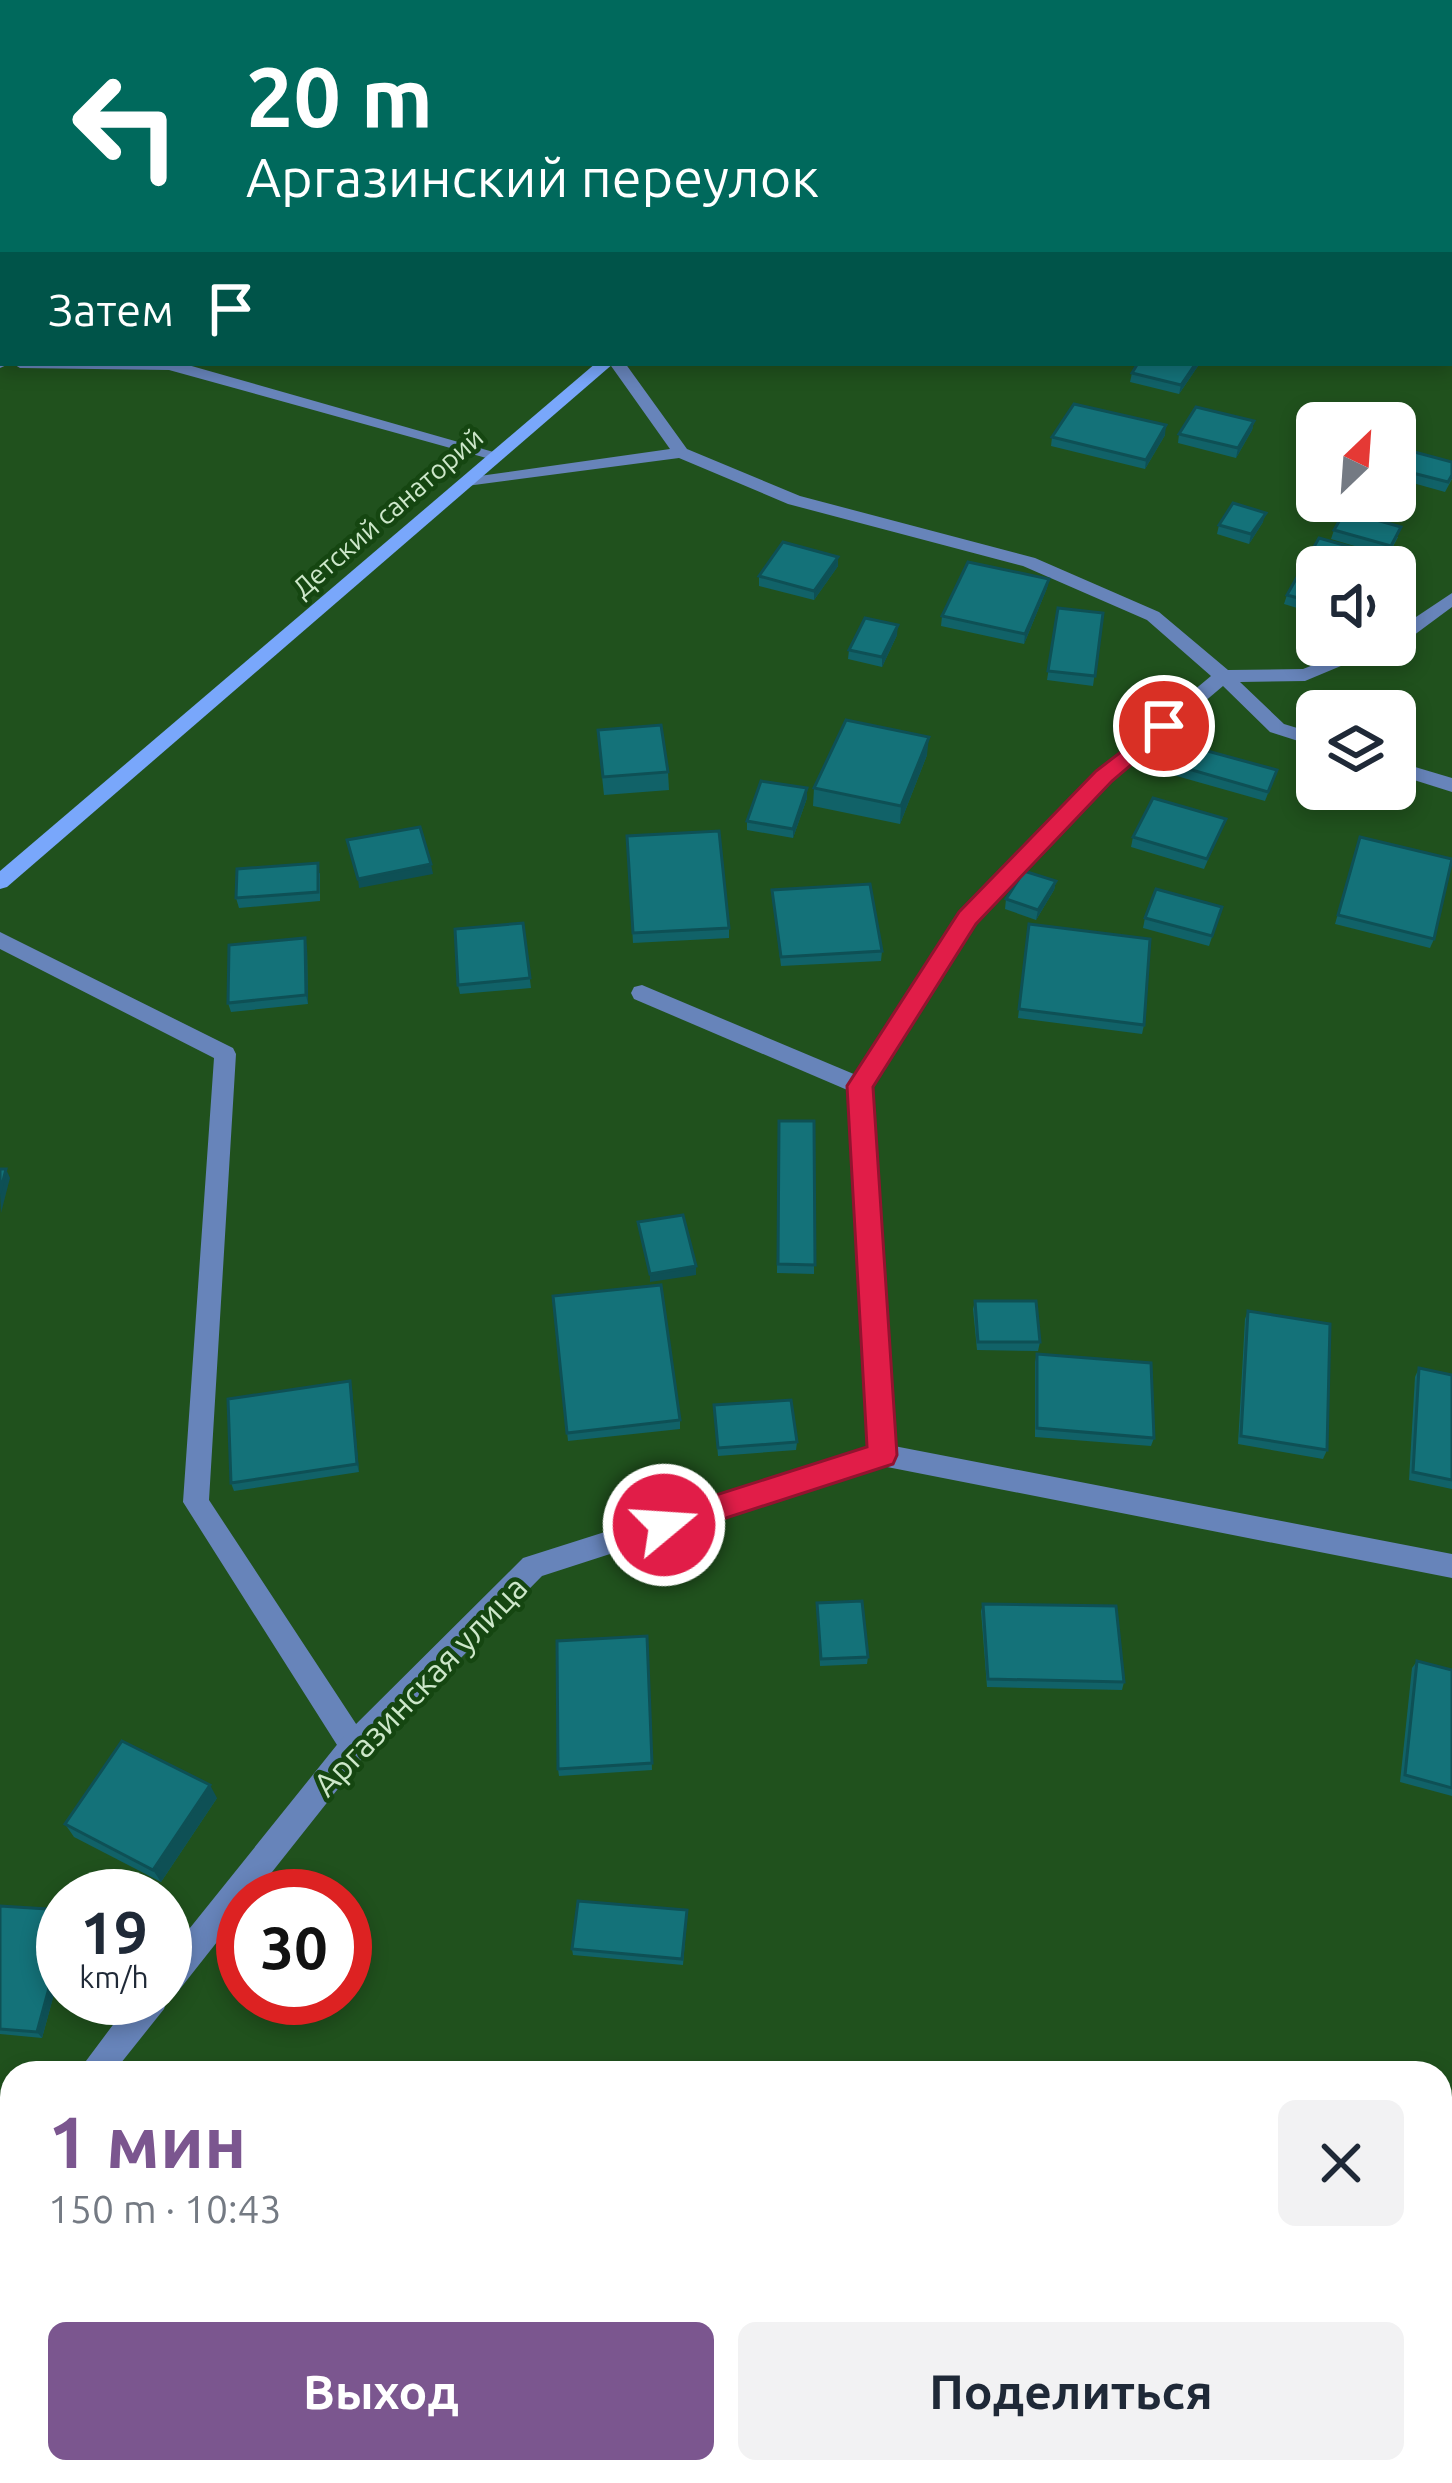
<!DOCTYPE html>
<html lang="ru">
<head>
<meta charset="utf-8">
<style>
	body { margin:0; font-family:Ubuntu,sans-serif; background:#f2f2f3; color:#1f2937; height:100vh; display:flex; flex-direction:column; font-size:45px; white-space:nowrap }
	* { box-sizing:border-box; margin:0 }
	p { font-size:39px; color:#747a83 }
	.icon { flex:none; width:66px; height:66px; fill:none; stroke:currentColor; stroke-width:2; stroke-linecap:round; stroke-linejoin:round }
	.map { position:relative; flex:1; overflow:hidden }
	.drawer { position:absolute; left:0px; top:2061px; width:1452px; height:423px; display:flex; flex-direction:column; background:#fff; border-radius:36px 36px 0 0; box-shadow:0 6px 18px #0003 }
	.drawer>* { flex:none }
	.guide { position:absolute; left:0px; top:0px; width:1452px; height:366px; box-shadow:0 6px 18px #0003; background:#00695c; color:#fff; overflow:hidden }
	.needle { width:78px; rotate:25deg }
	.tools { position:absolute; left:1296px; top:402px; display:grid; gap:24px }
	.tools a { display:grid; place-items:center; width:120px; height:120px; border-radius:18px; background:#fff; box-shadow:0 6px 18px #0003; font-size:60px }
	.speed { position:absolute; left:36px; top:1869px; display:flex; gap:24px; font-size:60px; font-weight:700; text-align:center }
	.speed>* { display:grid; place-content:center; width:156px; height:156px; border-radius:50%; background:#fff; box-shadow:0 6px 18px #0003; line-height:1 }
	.speed small { font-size:30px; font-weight:400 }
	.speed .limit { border:18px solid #d22; background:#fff; color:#111 }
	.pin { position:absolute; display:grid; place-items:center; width:102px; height:102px; color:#fff; margin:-51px; border:6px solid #fff; border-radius:50%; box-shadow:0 3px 12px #0007 }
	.me { position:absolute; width:132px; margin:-66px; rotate:72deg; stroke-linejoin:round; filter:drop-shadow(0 0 9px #0008) }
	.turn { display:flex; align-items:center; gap:42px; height:252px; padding:0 48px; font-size:54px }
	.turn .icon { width:156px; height:156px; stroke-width:2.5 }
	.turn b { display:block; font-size:84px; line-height:102px }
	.then { display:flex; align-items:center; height:114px; padding:0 48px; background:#0003; gap:24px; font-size:45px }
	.round { display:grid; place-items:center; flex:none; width:126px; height:126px; border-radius:18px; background:#f2f2f3 }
	.headline { display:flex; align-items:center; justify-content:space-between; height:204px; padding:0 48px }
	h1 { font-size:72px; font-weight:700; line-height:90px; color:#7b568f }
	.cta { display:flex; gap:24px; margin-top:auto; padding:24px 48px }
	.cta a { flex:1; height:138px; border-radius:18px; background:#7b568f; color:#fff; font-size:48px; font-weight:700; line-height:138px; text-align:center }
	.cta a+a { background:#f2f2f3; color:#1f2937 }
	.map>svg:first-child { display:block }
</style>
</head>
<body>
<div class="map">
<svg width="1452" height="2483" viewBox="0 0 1452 2483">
	<rect width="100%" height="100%" fill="#20511d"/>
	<polygon fill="#6a5223" points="0,0 1452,0 1452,250 1449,3 3,3 3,103"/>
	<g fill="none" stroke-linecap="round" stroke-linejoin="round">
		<g fill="#6784ba" fill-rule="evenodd">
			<polygon points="0,358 3,363 11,363 0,368"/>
			<polygon points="12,363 181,363 504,455 490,459 169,370 20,368"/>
			<polygon points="0,932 233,1048 236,1054 209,1500 364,1736 368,1746 364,1756 354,1760 344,1756 183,1502 214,1058 0,949"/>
			<polygon points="642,985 868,1080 871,1086 868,1092 852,1092 634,999 631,993 634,987"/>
		</g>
		<g fill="#6784ba" fill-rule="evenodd">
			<polygon points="1228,0 1268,0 1271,3 1231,3"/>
			<rect x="1449" y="17" width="3" height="8"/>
			<polygon points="609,363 625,363 687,449 800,496 1035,558 1159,612 1228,670 1303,669 1365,645 1391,645 1305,681 1240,682 1284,724 1317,734 1317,747 1270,732 1223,686 1111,781 975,923 871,1087 894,1446 1452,1554 1452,1578 882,1466 542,1576 364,1756 253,1896 243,1896 243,1909 176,1994 168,1997 164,2009 113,2073 77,2073 133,1998 165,1998 165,1959 344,1736 523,1558 869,1448 849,1086 961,913 1097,771 1211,676 1147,620 1023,566 788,504 679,458 459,487 456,483 465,478 670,449"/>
			<polygon points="1452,593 1452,607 1402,644 1392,645 1395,631"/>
			<polygon points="1395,761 1452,778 1452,792 1395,774"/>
			<polygon points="12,2159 12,2201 0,2206 0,2164"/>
		</g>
		<g fill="#79a7fb" fill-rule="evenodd">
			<polygon points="966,0 981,0 965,3"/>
			<polygon points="596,363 614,363 7,887 0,889 0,871"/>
		</g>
	</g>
	<g fill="#116268">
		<polygon points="1138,363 1200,363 1179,394 1130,382 1132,373"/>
		<polygon points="1254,421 1252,430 1236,458 1178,443 1179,434"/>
		<polygon points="1165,435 1145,469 1051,446 1052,437"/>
		<polygon points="1397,469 1452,479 1445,492 1395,478"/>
		<polygon points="1263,522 1249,544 1217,534 1219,525"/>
		<polygon points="1334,530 1398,537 1388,556 1331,539"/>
		<polygon points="838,557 838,566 814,600 759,586 759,576"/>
		<polygon points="1317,567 1317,614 1284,604 1287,595"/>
		<polygon points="1049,579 1047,588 1024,644 941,626 942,616"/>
		<polygon points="1058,608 1103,613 1093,686 1047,680"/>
		<polygon points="897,635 882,667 848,659 849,650"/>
		<polygon points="599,748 668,772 669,790 604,795"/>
		<polygon points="927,755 900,824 813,806 814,788"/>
		<polygon points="1168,763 1277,770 1265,801 1166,773"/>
		<polygon points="807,798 793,838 747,830 747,821"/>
		<polygon points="1226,819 1204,869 1131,847 1133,837"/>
		<polygon points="627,836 729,928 729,938 633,943"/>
		<polygon points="1360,837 1434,939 1430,948 1335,924"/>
		<polygon points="320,873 320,901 239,908 236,898"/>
		<polygon points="1056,881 1054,890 1036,920 1005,909 1006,899"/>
		<polygon points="772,890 882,951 881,961 781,966"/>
		<polygon points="1222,907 1209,946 1143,928 1145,918"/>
		<polygon points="523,923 531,988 460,994 458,985"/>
		<polygon points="1029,924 1144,1025 1142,1034 1018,1018"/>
		<polygon points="307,947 308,1004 231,1012 228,1003"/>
		<polygon points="779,1121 814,1121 814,1274 777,1273"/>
		<polygon points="553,1296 680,1420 680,1429 568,1441"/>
		<polygon points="975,1301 1040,1342 1038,1351 977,1350 973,1309"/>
		<polygon points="1248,1311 1327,1450 1323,1459 1238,1444 1245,1319"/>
		<polygon points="1037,1354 1154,1438 1151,1446 1035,1437 1035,1362"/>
		<polygon points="1419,1368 1452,1375 1452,1489 1409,1480 1415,1377"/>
		<polygon points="350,1381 359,1472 234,1491 231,1483"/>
		<polygon points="714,1405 797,1442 796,1450 718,1456"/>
		<polygon points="817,1603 868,1657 867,1664 820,1666"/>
		<polygon points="983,1604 1124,1682 1122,1690 987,1687 981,1611"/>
		<polygon points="647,1636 652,1770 559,1776 558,1769"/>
		<polygon points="1417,1661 1452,1670 1452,1796 1400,1782 1412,1668"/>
		<polygon points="217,1798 161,1882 74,1837 65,1824"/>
		<polygon points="0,1906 63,1910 63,1961 42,2038 0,2034"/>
		<polygon points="687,1916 683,1965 573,1955 572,1949"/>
	</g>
	<g fill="#0e5055">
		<polygon points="1196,363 1200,363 1179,394 1181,385"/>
		<polygon points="1254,421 1252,430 1236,458 1238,448"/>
		<polygon points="1166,425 1165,435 1145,469 1146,460"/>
		<polygon points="1266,513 1263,522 1249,544 1251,534"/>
		<polygon points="838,557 838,566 814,600 814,591"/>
		<polygon points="1049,579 1047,588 1024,644 1025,634"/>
		<polygon points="898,625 897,635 882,667 882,657"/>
		<polygon points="929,737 927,755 900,824 901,806"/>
		<polygon points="807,788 807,798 793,838 793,829"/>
		<polygon points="431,864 433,874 359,888 358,879"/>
		<polygon points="1056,881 1054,890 1036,920 1038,910"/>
		<polygon points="305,938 307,947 308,1004 306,995"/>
		<polygon points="6,1169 10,1178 1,1213 0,1193"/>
		<polygon points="696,1266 696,1275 650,1282 650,1274"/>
		<polygon points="350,1381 352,1389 359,1472 357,1464"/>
		<polygon points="210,1785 217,1798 161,1882 153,1870"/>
		<polygon points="63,1937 63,1961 42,2038 37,2032"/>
	</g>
	<g fill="#147279" stroke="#0e5055" stroke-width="3">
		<polygon points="1449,273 1452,273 1452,310 1449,309"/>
		<polygon points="1138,363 1196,363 1181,385 1132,373"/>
		<polygon points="1074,404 1166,425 1146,460 1052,437"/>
		<polygon points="1196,407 1254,421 1238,448 1179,434"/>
		<polygon points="1407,450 1452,462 1452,475 1448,482 1397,469"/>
		<polygon points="1233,503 1266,513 1251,534 1219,525"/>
		<polygon points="1345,511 1401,527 1391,546 1334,530"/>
		<polygon points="1319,538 1393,559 1389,567 1317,567 1317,603 1287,595"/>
		<polygon points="783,542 838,557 814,591 759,576"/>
		<polygon points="968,562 1049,579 1025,634 942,616"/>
		<polygon points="1058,608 1103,613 1095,676 1048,671"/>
		<polygon points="865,618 898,625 882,657 849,650"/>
		<polygon points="846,720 929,737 901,806 814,788"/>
		<polygon points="661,725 668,772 603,777 598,730"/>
		<polygon points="1178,743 1277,770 1268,792 1168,763"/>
		<polygon points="761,781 807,788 793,829 747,821"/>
		<polygon points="1153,798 1226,819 1207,859 1133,837"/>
		<polygon points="420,827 431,864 358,879 347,840"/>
		<polygon points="719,831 729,928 633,933 627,836"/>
		<polygon points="1360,837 1452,859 1434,939 1338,915"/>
		<polygon points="318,863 318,892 236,898 237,869"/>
		<polygon points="1024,871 1056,881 1038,910 1006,899"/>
		<polygon points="870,884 882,951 781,957 772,890"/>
		<polygon points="1156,889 1222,907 1212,936 1145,918"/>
		<polygon points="523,923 530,978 458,985 455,929"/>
		<polygon points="1029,924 1150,939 1144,1025 1019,1009"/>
		<polygon points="305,938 306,995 228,1003 229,945"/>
		<polygon points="779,1121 814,1121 815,1265 778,1264"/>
		<polygon points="0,1169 6,1169 0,1193"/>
		<polygon points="683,1215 696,1266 650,1274 638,1222"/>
		<polygon points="661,1285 680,1420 567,1433 553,1296"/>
		<polygon points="975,1301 1036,1301 1040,1342 978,1342"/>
		<polygon points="1248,1311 1330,1324 1327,1450 1241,1436"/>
		<polygon points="1037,1354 1151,1363 1154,1438 1037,1428"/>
		<polygon points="1419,1368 1452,1375 1452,1480 1413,1472"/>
		<polygon points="350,1381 357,1464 231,1483 228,1399"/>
		<polygon points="791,1400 797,1442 718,1448 714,1405"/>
		<polygon points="862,1601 868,1657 821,1659 817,1603"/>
		<polygon points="983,1604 1116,1606 1124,1682 988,1679"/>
		<polygon points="647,1636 652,1763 558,1769 557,1641"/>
		<polygon points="1417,1661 1452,1670 1452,1788 1405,1775"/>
		<polygon points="122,1741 210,1785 153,1870 65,1824"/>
		<polygon points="578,1901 687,1910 682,1959 572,1949"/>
		<polygon points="0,1906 63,1910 63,1937 37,2032 0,2029"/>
	</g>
	<polygon fill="#e11d48" stroke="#92132f" stroke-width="3" points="1164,719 1175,726 1171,731 1112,781 976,924 873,1087 897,1455 893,1464 664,1538 653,1534 649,1525 653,1515 867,1447 847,1086 959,912 1096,771"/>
	<g text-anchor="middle" stroke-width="9" stroke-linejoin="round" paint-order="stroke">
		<g font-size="27" fill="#cde7ca" stroke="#154611">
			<text transform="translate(388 513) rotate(-41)" y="9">Детский санаторий</text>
		</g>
		<g font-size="33" fill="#cde7ca" stroke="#154611">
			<text transform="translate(420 1686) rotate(-46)" y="12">Аргазинская улица</text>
		</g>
	</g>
</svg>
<div class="tools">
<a><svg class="needle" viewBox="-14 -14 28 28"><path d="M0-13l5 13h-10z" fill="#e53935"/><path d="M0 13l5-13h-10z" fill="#747a83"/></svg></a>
<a><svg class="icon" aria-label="sound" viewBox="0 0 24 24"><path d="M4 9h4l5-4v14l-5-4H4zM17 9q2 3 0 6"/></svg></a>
<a><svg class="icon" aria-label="layers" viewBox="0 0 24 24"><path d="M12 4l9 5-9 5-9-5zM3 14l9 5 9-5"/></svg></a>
</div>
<div class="speed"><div>19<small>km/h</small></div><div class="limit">30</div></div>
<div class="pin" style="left:1164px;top:726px;background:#d93025"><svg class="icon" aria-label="arrive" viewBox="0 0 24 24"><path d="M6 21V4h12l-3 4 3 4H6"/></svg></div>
<svg class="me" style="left:664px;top:1525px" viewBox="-20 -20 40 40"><circle r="17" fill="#e11d48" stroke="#fff" stroke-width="3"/><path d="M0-11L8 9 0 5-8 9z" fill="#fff"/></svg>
<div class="guide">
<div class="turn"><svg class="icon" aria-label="left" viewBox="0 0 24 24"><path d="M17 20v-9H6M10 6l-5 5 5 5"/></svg><div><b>20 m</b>Аргазинский переулок</div></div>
<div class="then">Затем<svg class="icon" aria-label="arrive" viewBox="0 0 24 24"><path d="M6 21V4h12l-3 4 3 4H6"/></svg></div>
</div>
<section class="drawer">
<div class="headline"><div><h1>1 мин</h1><p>150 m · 10:43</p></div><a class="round"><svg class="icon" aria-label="close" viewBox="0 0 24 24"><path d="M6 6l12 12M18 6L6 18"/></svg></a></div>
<div class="cta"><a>Выход</a><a>Поделиться</a></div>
</section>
</div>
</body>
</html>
